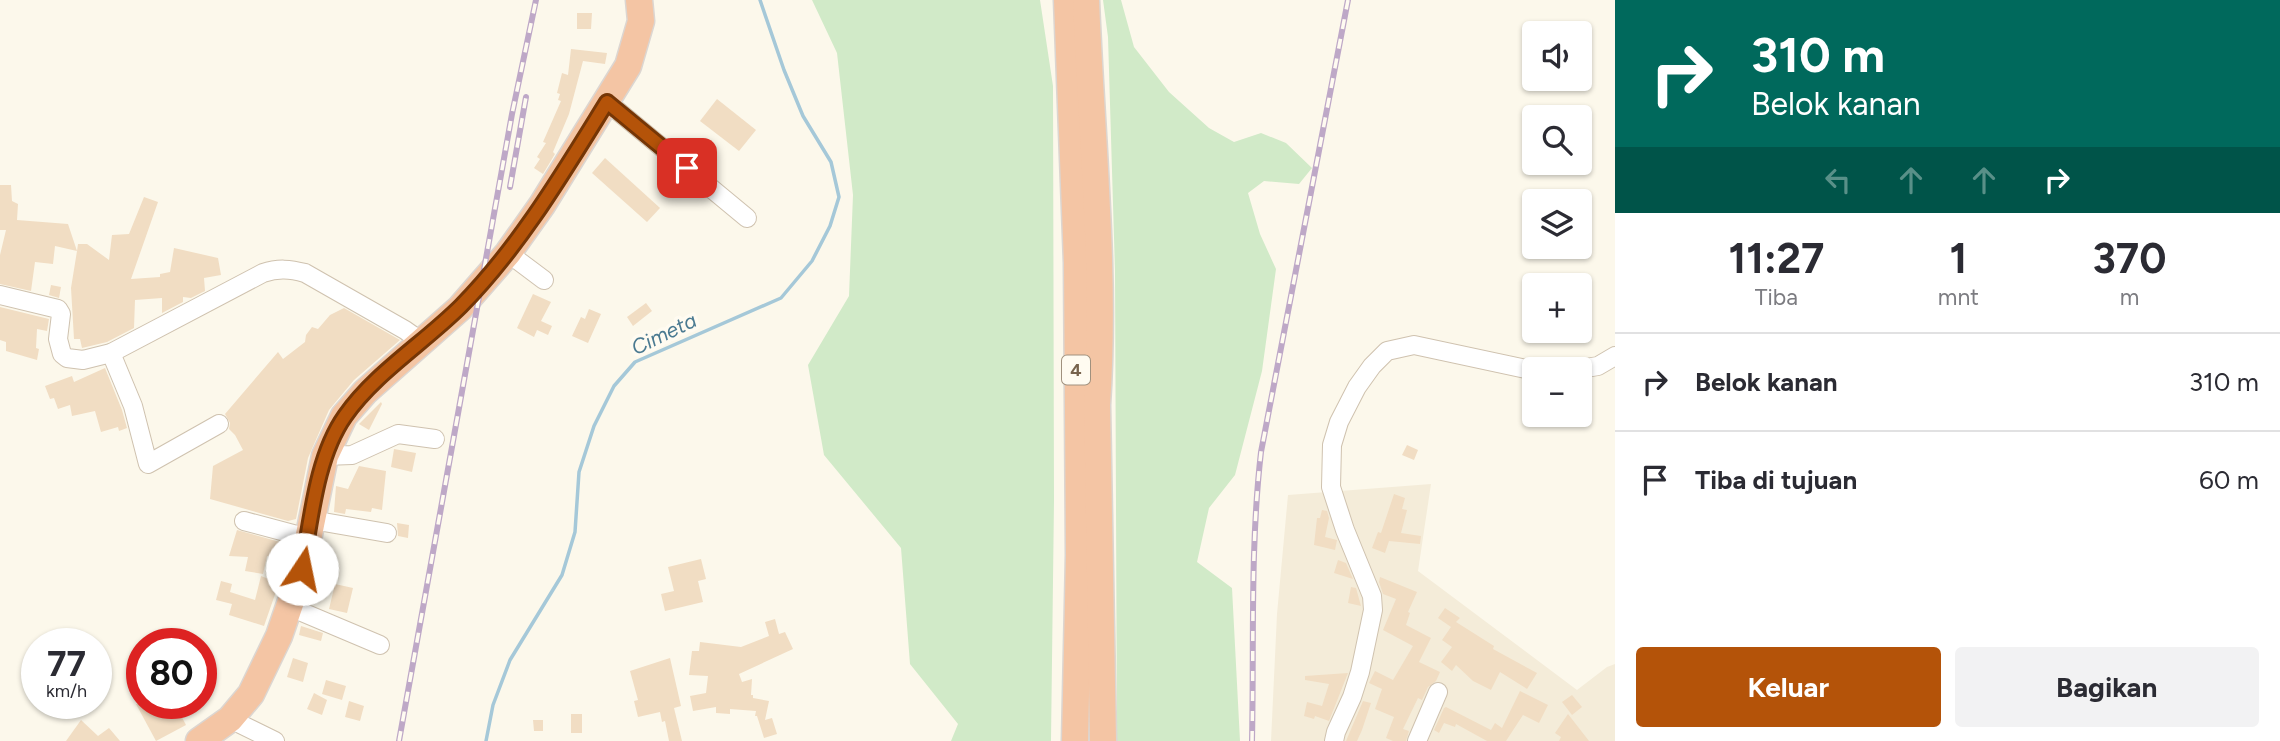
<!DOCTYPE html>
<html lang="id">
<head>
<meta charset="utf-8">
<style>
	body { margin:0; font-family:Figtree,sans-serif; background:#f2f2f3; color:#2b2b33; height:100vh; display:flex; flex-direction:column; font-size:26px; white-space:nowrap }
	* { box-sizing:border-box; margin:0 }
	p { font-size:23px; color:#7c7c81 }
	.icon { flex:none; width:38px; height:38px; fill:none; stroke:currentColor; stroke-width:2; stroke-linecap:round; stroke-linejoin:round }
	.map { position:relative; flex:1; overflow:hidden }
	.panel { display:flex; flex-direction:column; background:#fff; width:665px }
	.panel>* { flex:none }
	.top-card { background:#00695c; color:#fff; overflow:hidden }
	.controls { position:absolute; left:1522px; top:21px; display:grid; gap:14px }
	.controls a { display:grid; place-items:center; width:70px; height:70px; border-radius:7px; background:#fff; box-shadow:0 2px 5px #0004; font-size:35px }
	.speed { position:absolute; left:21px; top:628px; display:flex; gap:14px; font-size:35px; font-weight:700; text-align:center }
	.speed>* { display:grid; place-content:center; width:91px; height:91px; border-radius:50%; background:#fff; box-shadow:0 2px 5px #0004; line-height:1 }
	.speed small { font-size:18px; font-weight:400 }
	.speed .limit { border:10px solid #d22; background:#fff; color:#111 }
	.pin { position:absolute; display:grid; place-items:center; width:60px; height:60px; color:#fff; margin:-30px; border-radius:14px; box-shadow:0 4px 10px #0006 }
	.me { position:absolute; width:77px; margin:-38px; rotate:11deg; stroke-linejoin:round; filter:drop-shadow(0 0 5px #0008) }
	.turn { display:flex; align-items:center; gap:24px; height:147px; padding:0 21px; font-size:32px }
	.turn .icon { width:91px; height:91px; stroke-width:2.5 }
	.turn b { display:block; font-size:49px; line-height:60px }
	.lanes { display:flex; align-items:center; height:66px; padding:0 21px; background:#0003; justify-content:center; gap:35px; direction:ltr }
	.lanes .off { opacity:.35 }
	.eta { display:flex; justify-content:space-evenly; align-items:center; height:119px; text-align:center }
	.eta b { font-size:42px; font-weight:700; line-height:49px }
	.button { display:flex; gap:14px; margin-top:auto; padding:14px 21px }
	.button a { flex:1; height:80px; border-radius:7px; background:#b45309; color:#fff; font-size:28px; font-weight:700; line-height:80px; text-align:center }
	.button a+a { background:#f2f2f3; color:#2b2b33 }
	ul { padding:0; list-style:none }
	li { display:flex; align-items:center; gap:21px; height:98px; padding:0 21px; border-top:2px solid #e1e1e2 }
	li div { flex:1 }
	li b { display:block; font-size:26px }
	li em { font-style:normal }
	main { display:flex; flex:1; min-height:0 }
	.map>svg:first-child { display:block }
</style>
</head>
<body>
<main>
<div class="map">
<svg width="1615" height="741" viewBox="0 0 1615 741">
	<rect width="100%" height="100%" fill="#fcf8eb"/>
	<polygon fill="#f4ecd9" points="1431,484 1418,571 1577,690 1607,667 1615,664 1615,741 1271,741 1277,614 1288,495"/>
	<g fill="#d1eac8">
		<polygon points="812,0 1040,0 1053,86 1054,501 1051,741 951,741 958,724 910,664 901,548 824,455 808,365 849,296 853,195 837,53"/>
		<polygon points="1103,0 1121,0 1134,47 1169,92 1209,128 1234,142 1261,133 1286,143 1312,168 1299,184 1264,181 1248,193 1260,234 1276,269 1262,371 1235,475 1209,508 1197,562 1232,588 1240,741 1117,741 1115,271 1108,37"/>
	</g>
	<g fill="none" stroke-linecap="round" stroke-linejoin="round">
		<polyline stroke="#a5c8d8" stroke-width="3.5" points="486,741 493,705 510,660 562,575 575,532 579,472 594,426 614,386 635,362 781,298 812,261 830,226 839,197 831,162 803,116 784,70 760,0"/>
	</g>
	<g fill="#f1ddc3">
		<polygon points="577,13 592,13 591,29 577,29"/>
		<polygon points="571,49 607,53 605,64 583,61 569,114 553,152 555,154 543,174 534,168 540,159 537,157 546,143 543,142 561,101 558,100 560,94 557,93 562,73 568,75"/>
		<polygon points="717,99 756,130 739,151 700,121"/>
		<polygon points="605,158 660,208 647,222 592,173"/>
		<polygon points="0,185 11,185 12,201 18,204 17,220 68,224 77,251 78,244 87,244 109,260 112,235 129,234 144,197 158,202 131,279 160,277 160,274 170,272 174,248 218,258 221,275 204,278 205,291 191,298 183,297 183,302 162,313 162,298 135,300 134,328 107,342 82,348 80,339 74,339 71,288 77,251 55,246 53,264 35,262 31,291 0,284 0,255 6,230 0,230"/>
		<polygon points="51,285 61,287 59,298 49,295"/>
		<polygon points="533,294 551,302 541,321 552,326 548,335 537,330 534,337 517,328"/>
		<polygon points="646,303 652,311 633,326 627,317"/>
		<polygon points="0,307 49,319 47,331 37,329 36,348 39,349 37,360 6,351 6,342 0,340"/>
		<polygon points="344,308 400,340 354,380 329,410 308,458 296,519 288,521 210,499 213,466 243,450 235,435 229,429 230,423 225,414 278,352 283,359 305,342 306,335 312,327 318,329 330,315"/>
		<polygon points="589,309 601,314 588,343 572,336 581,317 585,319"/>
		<polygon points="105,368 122,410 127,428 119,431 118,427 101,432 95,411 72,416 70,405 58,409 54,398 50,399 45,386 72,376 74,382"/>
		<polygon points="381,402 382,404 369,430 359,424"/>
		<polygon points="1407,445 1418,450 1414,460 1402,455"/>
		<polygon points="394,449 416,453 412,472 391,467"/>
		<polygon points="359,466 386,471 382,510 372,508 371,512 346,509 345,514 334,512 336,486 348,489"/>
		<polygon points="1394,494 1405,498 1402,509 1407,510 1401,533 1421,536 1420,544 1389,541 1385,553 1372,548 1378,532 1381,533"/>
		<polygon points="1322,510 1327,511 1329,518 1325,537 1337,540 1335,550 1314,545 1317,518 1320,518"/>
		<polygon points="397,523 409,525 408,538 398,536"/>
		<polygon points="237,530 291,545 288,560 267,556 263,574 245,571 248,557 229,556"/>
		<polygon points="701,559 706,579 698,581 703,602 665,611 661,594 674,591 668,567"/>
		<polygon points="1338,560 1346,563 1353,579 1334,573"/>
		<polygon points="261,576 279,583 264,626 229,615 232,604 216,600 221,581 232,584 230,592 255,600"/>
		<polygon points="1380,577 1417,592 1408,612 1410,613 1406,625 1431,638 1419,662 1440,672 1436,681 1428,687 1422,700 1418,698 1403,729 1409,731 1406,741 1393,741 1386,738 1394,717 1375,709 1382,689 1369,683 1375,671 1393,680 1413,646 1383,630 1396,599 1383,594 1379,582"/>
		<polygon points="335,584 353,588 347,613 329,609"/>
		<polygon points="1351,587 1356,588 1361,606 1348,603"/>
		<polygon points="1445,608 1460,618 1456,622 1494,646 1493,649 1537,673 1527,689 1500,672 1491,690 1473,681 1456,665 1452,671 1441,662 1452,647 1442,640 1451,627 1438,618"/>
		<polygon points="775,619 779,634 785,632 793,649 739,674 742,682 752,679 751,695 753,695 753,698 769,701 765,720 772,718 777,734 764,738 757,716 755,716 756,711 730,709 730,714 716,713 716,707 693,711 690,696 706,693 708,676 689,675 692,651 699,651 700,642 741,647 769,636 765,622"/>
		<polygon points="301,626 323,633 321,641 299,635"/>
		<polygon points="293,658 308,663 303,682 287,677"/>
		<polygon points="670,658 681,706 674,708 682,741 669,741 665,721 662,722 660,712 638,717 634,701 638,700 630,671"/>
		<polygon points="1348,673 1329,721 1315,716 1314,719 1304,716 1307,702 1322,706 1329,684 1305,680 1305,676"/>
		<polygon points="326,680 346,686 342,700 322,694"/>
		<polygon points="1520,691 1548,705 1539,723 1523,715 1506,741 1487,741 1456,724 1455,727 1444,723 1439,733 1434,730 1444,708 1446,707 1491,730 1495,723 1502,728"/>
		<polygon points="314,693 327,700 322,715 307,709"/>
		<polygon points="1572,695 1582,707 1572,715 1562,702"/>
		<polygon points="349,701 364,706 360,721 345,717"/>
		<polygon points="1363,701 1371,703 1362,730 1357,741 1346,741"/>
		<polygon points="136,704 175,704 186,725 156,741"/>
		<rect x="571" y="714" width="11" height="19"/>
		<polygon points="1568,714 1589,741 1559,741 1561,737 1555,733"/>
		<polygon points="81,720 98,736 109,728 120,741 66,741"/>
		<polygon points="533,720 543,720 543,731 534,731"/>
	</g>
	<g fill="none" stroke-linecap="round" stroke-linejoin="round">
		<g stroke="#cfc2af" stroke-width="20">
			<g id="minor">
				<polyline points="607,102 747,218"/>
				<polyline points="508,253 544,280"/>
				<path d="M 0,295 L 58,309 L 61,314 L 58,339 L 62,354 L 67,358 L 83,360 L 111,353 L 263,273 C 278,268 290,269 305,273 L 405,330 L 422,342"/>
				<polyline points="111,353 133,406 148,464 219,424"/>
				<polyline points="1580,369 1598,366 1615,356"/>
				<polyline points="325,456 352,455 398,434 435,439"/>
				<polyline points="312,520 387,533"/>
				<polyline points="244,521 308,538"/>
				<polyline points="290,607 380,645"/>
				<polyline points="230,719 275,741"/>
				<polyline points="1334,741 1336,732 1352,697 1360,672 1373,610 1372,596 1345,530 1331,487 1332,445 1339,422 1357,387 1372,366 1387,351 1414,345 1535,371"/>
				<polyline points="1417,741 1438,692"/>
			</g>
		</g>
		<g stroke="#dcd6d1" stroke-width="29">
			<g id="highway">
				<polyline points="1067,0 1077,263 1079,555 1075,741"/>
				<path d="M 1086,0 C 1091,134 1106,270 1097,405 L 1103,741"/>
				<polyline points="199,741 230,719 251,694 279,636 302,569 325,456 344,416 365,392 460,308 508,253 542,205 628,66 641,21 639,0"/>
			</g>
		</g>
		<use href="#minor" stroke="#fff" stroke-width="18"/>
		<use href="#highway" stroke="#f4c5a4" stroke-width="26"/>
		<g stroke="#bea8c7" stroke-width="6">
			<g id="rail">
				<polyline points="510,187 526,97"/>
				<polyline points="399,741 512,114 536,0"/>
				<path d="M 1252,741 C 1254,644 1250,548 1261,452 L 1348,0"/>
			</g>
		</g>
		<use href="#rail" stroke="#fffbf1" stroke-width="3.5" stroke-dasharray="10" stroke-linecap="butt"/>
	</g>
	<g fill="none" stroke-linecap="round" stroke-linejoin="round">
		<g stroke="#753606" stroke-width="18">
			<path id="route" d="M 302,569 C 311,521 316,457 345,416 C 375,373 424,343 461,306 C 520,246 563,173 607,102 L 687,168"/>
		</g>
		<use href="#route" stroke="#b45309" stroke-width="12"/>
	</g>
	<g text-anchor="middle" stroke-width="7" stroke-linejoin="round" paint-order="stroke">
		<rect fill="#fffbf1" stroke="#a0917e" stroke-width="2" x="1062" y="355.5" width="28" height="29" rx="5"/>
		<g font-size="18" font-weight="bold" fill="#77634d">
			<text x="1076" y="376">4</text>
		</g>
		<g font-size="21" font-style="italic" fill="#4b7a91" stroke="#fffbf1">
			<text transform="translate(664 334) rotate(-26)" y="7">Cimeta</text>
		</g>
	</g>
</svg>
<div class="controls">
<a><svg class="icon" aria-label="sound" viewBox="0 0 24 24"><path d="M4 9h4l5-4v14l-5-4H4zM17 9q2 3 0 6"/></svg></a>
<a><svg class="icon" aria-label="search" viewBox="0 0 24 24"><circle cx="10" cy="10" r="6"/><path d="M15 15l6 6"/></svg></a>
<a><svg class="icon" aria-label="layers" viewBox="0 0 24 24"><path d="M12 4l9 5-9 5-9-5zM3 14l9 5 9-5"/></svg></a>
<a>+</a>
<a>−</a>
</div>
<div class="speed"><div>77<small>km/h</small></div><div class="limit">80</div></div>
<div class="pin" style="left:687px;top:168px;background:#d93025"><svg class="icon" aria-label="arrive" viewBox="0 0 24 24"><path d="M6 21V4h12l-3 4 3 4H6"/></svg></div>
<svg class="me" style="left:302px;top:569px" viewBox="-20 -20 40 40"><circle r="19" fill="#fff"/><path d="M0-13L10 11 0 6-10 11z" fill="#b45309"/></svg>
</div>
<section class="panel">
<div class="top-card">
<div class="turn"><svg class="icon" aria-label="right" viewBox="0 0 24 24"><path d="M7 20v-9h11M14 6l5 5-5 5"/></svg><div><b>310 m</b>Belok kanan</div></div>
<div class="lanes"><svg class="icon off" aria-label="left" viewBox="0 0 24 24"><path d="M17 20v-9H6M10 6l-5 5 5 5"/></svg><svg class="icon off" aria-label="ahead" viewBox="0 0 24 24"><path d="M12 20V5M6 11l6-6 6 6"/></svg><svg class="icon off" aria-label="ahead" viewBox="0 0 24 24"><path d="M12 20V5M6 11l6-6 6 6"/></svg><svg class="icon" aria-label="right" viewBox="0 0 24 24"><path d="M7 20v-9h11M14 6l5 5-5 5"/></svg></div>
</div>
<div class="eta">
<div><b>11:27</b><p>Tiba</p></div>
<div><b>1</b><p>mnt</p></div>
<div><b>370</b><p>m</p></div>
</div>
<ul>
<li><svg class="icon" aria-label="right" viewBox="0 0 24 24"><path d="M7 20v-9h11M14 6l5 5-5 5"/></svg><div><b>Belok kanan</b></div><em>310 m</em></li>
<li><svg class="icon" aria-label="arrive" viewBox="0 0 24 24"><path d="M6 21V4h12l-3 4 3 4H6"/></svg><div><b>Tiba di tujuan</b></div><em>60 m</em></li>
</ul>
<div class="button"><a>Keluar</a><a>Bagikan</a></div>
</section>
</main>
</body>
</html>
